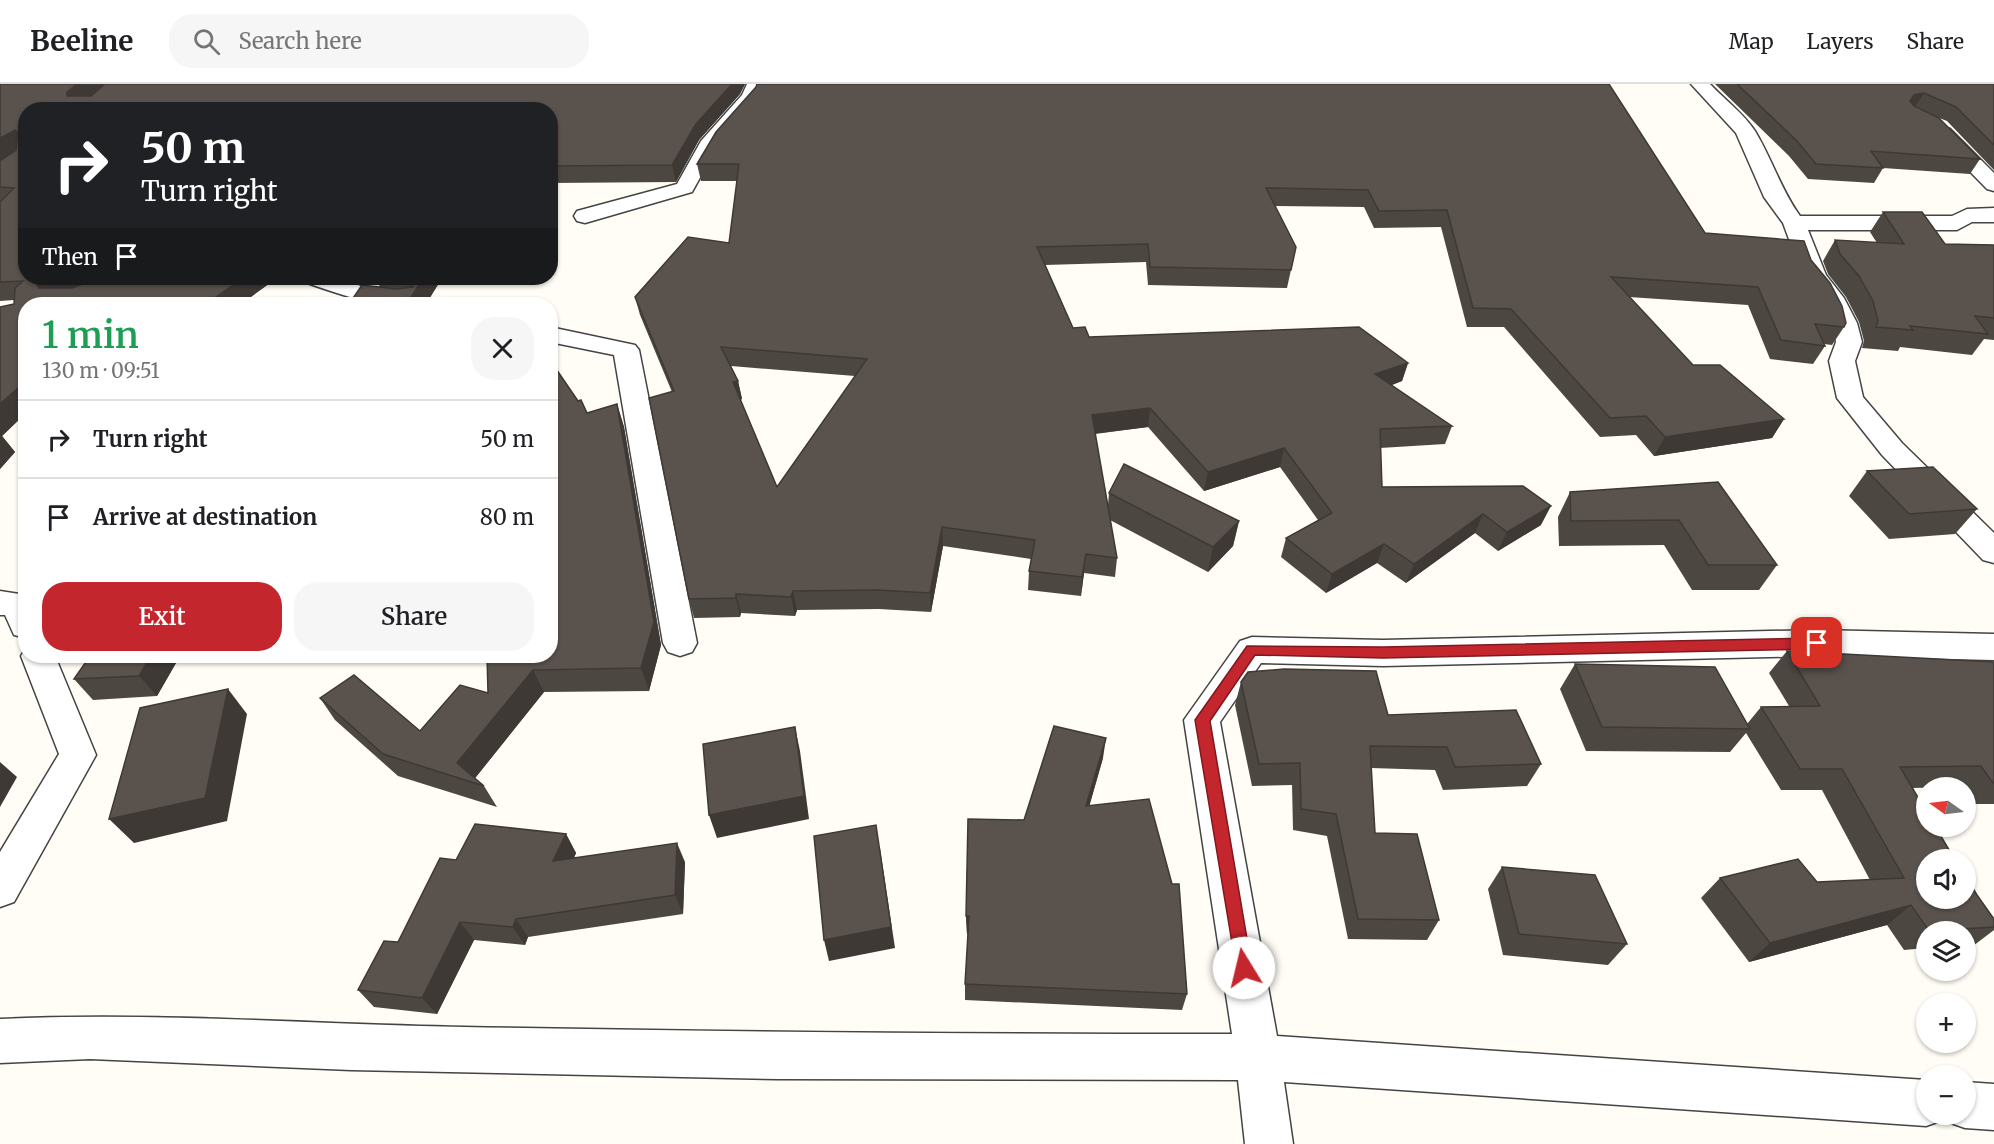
<!DOCTYPE html>
<html lang="en">
<head>
<meta charset="utf-8">
<style>
	body { margin:0; font-family:Merriweather,serif; background:#f6f6f6; color:#202124; height:100vh; display:flex; flex-direction:column; font-size:22px; white-space:nowrap }
	* { box-sizing:border-box; margin:0 }
	p { font-size:20px; color:#757577 }
	.icon { flex:none; width:33px; height:33px; fill:none; stroke:currentColor; stroke-width:2; stroke-linecap:round; stroke-linejoin:round }
	.map { position:relative; flex:1; overflow:hidden }
	.details { position:absolute; left:18px; top:213px; width:540px; height:366px; display:flex; flex-direction:column; background:#fff; border-radius:24px; box-shadow:0 2px 4px #0004 }
	.details>* { flex:none }
	.hud { position:absolute; left:18px; top:18px; width:540px; height:183px; border-radius:24px; box-shadow:0 2px 4px #0004; background:#202124; color:#fff; overflow:hidden }
	.needle { width:39px; rotate:284deg }
	.fabs { position:absolute; left:1916px; top:693px; display:grid; gap:12px }
	.fabs a { display:grid; place-items:center; width:60px; height:60px; border-radius:50%; background:#fff; box-shadow:0 2px 4px #0004; font-size:30px }
	.pin { position:absolute; display:grid; place-items:center; width:51px; height:51px; color:#fff; margin:-26px; border-radius:12px; box-shadow:0 3px 9px #0006 }
	.me { position:absolute; width:66px; margin:-33px; rotate:351deg; stroke-linejoin:round; filter:drop-shadow(0 0 4px #0008) }
	.turn { display:flex; align-items:center; gap:21px; height:126px; padding:0 24px; font-size:27px }
	.turn .icon { width:78px; height:78px; stroke-width:2.5 }
	.turn b { display:block; font-size:42px; line-height:51px }
	.then { display:flex; align-items:center; height:57px; padding:0 24px; background:#0003; gap:12px; font-size:22px }
	.round { display:grid; place-items:center; flex:none; width:63px; height:63px; border-radius:24px; background:#f6f6f6 }
	.head { display:flex; align-items:center; justify-content:space-between; height:102px; padding:0 24px }
	h1 { font-size:36px; font-weight:600; line-height:45px; color:#1e9e55 }
	.primary-button { display:flex; gap:12px; margin-top:auto; padding:12px 24px }
	.primary-button a { flex:1; height:69px; border-radius:24px; background:#c4262e; color:#fff; font-size:24px; font-weight:600; line-height:69px; text-align:center }
	.primary-button a+a { background:#f6f6f6; color:#202124 }
	ul { padding:0; list-style:none }
	li { display:flex; align-items:center; gap:18px; height:78px; padding:0 24px; border-top:2px solid #e0e0e0 }
	li div { flex:1 }
	li b { display:block; font-size:22px }
	li em { font-style:normal }
	header { display:flex; align-items:center; gap:36px; box-sizing:border-box; height:84px; padding:0 30px; background:#fff; border-bottom:2px solid #e0e0e0 }
	header strong { font-size:28px }
	nav { display:flex; gap:33px; margin-inline-start:auto; font-size:21px }
	.search { width:420px; height:54px; background:#f6f6f6; display:flex; align-items:center; gap:15px; box-sizing:border-box; padding:0 21px; border-radius:24px; color:#757577; font-size:22px }
	.map>svg:first-child { display:block }
</style>
</head>
<body>
<header>
<strong>Beeline</strong>
<div class="search"><svg class="icon" aria-label="search" viewBox="0 0 24 24"><circle cx="10" cy="10" r="6"/><path d="M15 15l6 6"/></svg>Search here</div>
<nav><a>Map</a><a>Layers</a><a>Share</a></nav>
</header>
<div class="map">
<svg width="1994" height="1060" viewBox="0 0 1994 1060">
	<rect width="100%" height="100%" fill="#fffdf5"/>
	<g fill="none" stroke-linecap="round" stroke-linejoin="round">
		<g stroke="#444" stroke-width="3">
			<g id="minor">
				<polygon points="747,0 765,0 757,17 717,63 692,108 585,139 577,137 574,132 577,127 677,100 701,57 742,11"/>
				<path d="M 1691,0 L 1710,0 C 1724,15 1744,30 1755,47 C 1772,75 1781,106 1800,132 L 1952,132 L 1967,125 L 1994,124 L 1994,138 L 1972,138 L 1957,146 L 1808,146 L 1826,191 L 1844,214 L 1857,239 L 1862,258 L 1855,277 L 1863,313 L 1902,359 L 1994,449 L 1994,479 L 1983,476 L 1882,371 L 1837,314 L 1829,277 L 1836,258 L 1833,239 L 1821,216 L 1803,193 L 1783,139 L 1764,113 L 1736,49 Z"/>
				<polygon points="1943,43 1950,45 1994,89 1994,107 1987,105 1936,53 1933,49 1936,45"/>
				<path d="M 303,194 L 336,194 L 370,205 L 417,215 L 420,220 C 379,225 345,212 307,199 Z"/>
				<polygon points="550,243 635,261 639,266 697,559 692,568 680,572 668,568 663,559 614,271 550,258"/>
				<polygon points="0,507 26,511 26,554 14,551 5,531 0,531"/>
				<path d="M 1817,546 L 1994,550 L 1994,576 L 1817,572 L 1383,582 L 1261,579 L 1220,638 L 1277,952 L 1926,996 L 1926,1030 L 1945,1030 L 1943,1036 L 1926,1042 L 1284,998 L 1293,1060 L 1245,1060 L 1238,996 L 778,995 L 351,986 L 90,975 L 0,979 L 0,935 C 155,928 309,940 464,943 C 720,948 976,950 1232,950 L 1184,636 L 1240,557 L 1252,553 L 1383,556 Z"/>
				<polygon points="26,564 26,572 55,572 96,671 14,818 0,823 0,768 59,670 21,572"/>
				<polygon points="1965,998 1994,1000 1994,1046 1965,1044 1948,1038 1946,1030 1965,1030"/>
			</g>
		</g>
		<use href="#minor" fill="#fff" fill-rule="evenodd"/>
	</g>
	<g fill="#4d4742" fill-rule="evenodd">
		<polygon points="0,0 745,0 740,10 699,56 676,98 550,99 550,26 26,26 26,194 277,194 241,220 26,220 26,329 2,352 15,368 0,385 0,223 14,220 14,216 0,217"/>
		<polygon points="1715,0 1994,0 1994,86 1947,37 1929,30 1980,75 1970,90 1883,84 1874,99 1808,95 1789,72"/>
		<path d="M 756,3 L 1705,149 L 1811,176 L 1844,243 L 1832,261 L 1824,260 L 1825,262 L 1813,280 L 1770,275 L 1748,221 L 1629,213 L 1693,281 L 1784,335 L 1772,354 L 1654,372 L 1636,351 L 1600,353 L 1504,243 L 1467,243 L 1441,143 L 1374,144 L 1364,123 L 1275,122 L 1296,163 L 1287,204 L 1148,201 L 1146,178 L 1045,181 L 1073,244 L 1089,253 L 1408,279 L 1402,297 L 1392,301 L 1452,342 L 1445,360 L 1380,364 L 1382,403 L 1541,441 L 1498,467 L 1475,449 L 1406,499 L 1377,479 L 1326,509 L 1281,473 L 1286,454 L 1318,436 L 1280,383 L 1204,407 L 1148,343 L 1095,350 L 1108,421 L 1109,409 L 1239,437 L 1233,462 L 1208,488 L 1110,436 L 1117,474 L 1115,493 L 1084,489 L 1081,512 L 1028,506 L 1029,487 L 1031,475 L 943,462 L 931,528 L 879,525 L 797,526 L 795,532 L 741,529 L 740,533 L 694,534 L 689,515 L 672,308 L 640,231 L 635,213 L 729,159 L 737,97 L 701,97 L 697,80 ZM 731,282 L 855,292 L 777,403 L 740,316 L 742,315 L 738,297 Z"/>
		<polygon points="1883,128 1945,160 1994,161 1994,256 1984,255 1972,271 1900,263 1898,267 1862,264 1864,257 1859,238 1846,213 1828,190 1823,177 1835,156 1877,159 1870,148"/>
		<polygon points="376,194 442,194 426,220 380,203"/>
		<polygon points="617,320 624,343 661,561 649,607 544,608 475,694 484,702 497,723 398,692 335,636 320,614 420,647 488,609 555,477 587,329"/>
		<polygon points="1867,387 1977,425 1955,450 1889,455 1849,412"/>
		<polygon points="1718,398 1777,481 1759,506 1692,506 1664,461 1559,462 1558,433 1570,408"/>
		<polygon points="1787,567 1994,578 1994,720 1969,720 1965,714 1965,704 1958,704 1957,703 1912,704 1977,811 1994,835 1994,846 1973,862 1965,862 1965,848 1926,848 1926,864 1904,866 1887,841 1749,878 1701,814 1720,794 1817,798 1870,796 1822,706 1781,706 1746,649 1730,668 1586,667 1560,605 1575,580 1747,640 1761,623 1789,622 1769,589"/>
		<polygon points="180,572 157,612 93,616 74,595"/>
		<polygon points="1241,598 1388,631 1541,680 1527,702 1443,706 1435,686 1371,684 1375,749 1439,836 1427,856 1348,855 1327,752 1293,746 1292,701 1252,702 1235,621"/>
		<polygon points="1103,674 1089,722 1187,910 1182,926 965,916 965,900 968,850 967,850 966,832 1024,736"/>
		<polygon points="566,750 576,769 574,774 685,778 683,830 528,853 525,861 474,856 437,930 374,923 358,906 398,858 456,776"/>
		<polygon points="1502,783 1627,860 1608,881 1503,871 1488,805"/>
	</g>
	<g fill="#3f3936">
		<polygon points="77,0 105,0 77,24 67,12 67,8"/>
		<polygon points="732,0 745,0 740,10 699,56 676,98 672,81 696,40"/>
		<polygon points="1924,9 1915,23 1905,26 1914,11"/>
		<polygon points="15,46 25,63 0,77 0,54"/>
		<polygon points="45,194 103,194 50,219 37,201 42,195"/>
		<polygon points="243,194 277,194 241,220 206,220"/>
		<polygon points="423,194 442,194 426,220 407,220"/>
		<polygon points="1408,279 1402,297 1370,309 1375,290"/>
		<polygon points="26,297 26,329 2,352 15,368 0,385 0,320"/>
		<polygon points="738,297 742,315 737,317 733,298"/>
		<polygon points="617,320 624,343 661,561 649,607 641,584"/>
		<polygon points="1150,324 1148,343 1091,350 1092,331"/>
		<polygon points="1784,335 1772,354 1654,372 1665,353"/>
		<polygon points="1284,364 1280,383 1204,407 1208,388"/>
		<polygon points="550,392 560,414 550,416"/>
		<polygon points="1551,422 1541,441 1498,467 1507,448"/>
		<polygon points="1483,430 1475,449 1406,499 1414,480"/>
		<polygon points="1239,437 1233,462 1208,488 1213,463"/>
		<polygon points="942,443 943,462 931,528 930,509"/>
		<polygon points="1384,460 1377,479 1326,509 1332,490"/>
		<polygon points="1086,470 1084,489 1081,512 1082,493"/>
		<polygon points="793,507 797,526 795,532 791,513"/>
		<polygon points="736,510 741,529 740,533 736,514"/>
		<polygon points="151,572 180,572 157,612 139,592"/>
		<polygon points="533,586 544,608 472,698 457,679"/>
		<polygon points="228,605 247,630 227,737 134,759 109,735"/>
		<polygon points="795,643 800,667 809,735 717,754 709,731"/>
		<polygon points="1106,654 1103,674 1084,741 1086,722"/>
		<polygon points="0,678 17,693 0,723"/>
		<polygon points="566,750 576,769 564,795 553,777"/>
		<polygon points="677,759 685,778 683,830 675,811"/>
		<polygon points="880,764 895,864 829,877 824,856"/>
		<polygon points="1911,821 1887,841 1749,878 1770,859"/>
		<polygon points="966,832 969,832 970,849 967,850"/>
		<polygon points="516,835 528,853 525,861 513,843"/>
		<polygon points="460,838 474,856 437,930 422,914"/>
	</g>
	<g fill="#5a524d" stroke="#3f3936" stroke-width="1.5" fill-rule="evenodd">
		<polygon points="0,0 77,0 67,8 67,12 91,12 105,0 732,0 696,40 672,81 550,82 550,26 26,26 26,194 45,194 42,195 37,201 39,204 72,204 99,194 243,194 206,220 26,220 26,297 0,320 0,223 14,220 15,204 23,197 0,198 0,118 14,104 0,103 0,77 16,66 18,48 15,46 0,54"/>
		<path d="M 757,0 L 1609,0 L 1705,149 L 1804,157 L 1811,176 L 1830,199 L 1842,222 L 1846,239 L 1844,243 L 1815,240 L 1825,262 L 1781,256 L 1758,203 L 1611,193 L 1693,281 L 1720,281 L 1784,335 L 1665,353 L 1646,332 L 1610,334 L 1511,225 L 1473,224 L 1447,126 L 1379,127 L 1368,106 L 1266,104 L 1296,163 L 1291,186 L 1150,183 L 1148,160 L 1037,163 L 1073,244 L 1085,243 L 1089,253 L 1359,243 L 1408,279 L 1375,290 L 1452,342 L 1380,345 L 1382,403 L 1523,402 L 1551,422 L 1507,448 L 1483,430 L 1414,480 L 1384,460 L 1332,490 L 1286,454 L 1332,429 L 1284,364 L 1208,388 L 1150,324 L 1092,331 L 1117,474 L 1086,470 L 1082,493 L 1029,487 L 1035,456 L 942,443 L 930,509 L 877,506 L 793,507 L 791,513 L 736,510 L 736,514 L 689,515 L 649,314 L 674,307 L 635,213 L 688,153 L 729,159 L 739,80 L 697,80 L 716,48 L 756,3 ZM 721,263 L 867,275 L 777,403 L 733,298 L 738,297 Z"/>
		<polygon points="1737,0 1994,0 1994,61 1956,23 1924,9 1914,11 1910,17 1914,22 1939,34 1980,75 1871,67 1883,84 1816,80 1797,57"/>
		<polygon points="1883,128 1922,128 1945,160 1994,161 1994,234 1975,232 1988,250 1910,242 1913,246 1876,243 1878,237 1873,217 1859,192 1840,170 1835,156 1904,160"/>
		<polygon points="406,194 423,194 407,220 349,220 362,201 397,205 413,203 409,194"/>
		<polygon points="550,276 578,317 581,316 587,329 617,320 654,538 641,584 533,586 457,679 484,702 383,670 320,614 354,591 420,647 460,601 488,609 487,572 550,572 550,478 555,477 550,392"/>
		<polygon points="1124,380 1239,437 1213,463 1109,409"/>
		<polygon points="1933,383 1977,425 1909,430 1867,387"/>
		<polygon points="1718,398 1777,481 1708,481 1679,436 1571,437 1570,408"/>
		<polygon points="1787,567 1994,578 1994,699 1993,699 1981,682 1900,683 1926,727 1926,742 1935,742 1955,776 1926,776 1926,814 1965,814 1965,791 1977,811 1994,835 1994,843 1929,847 1911,821 1770,859 1720,794 1798,775 1817,798 1904,794 1842,685 1800,685 1761,623 1820,622"/>
		<polygon points="90,572 151,572 139,592 74,595"/>
		<polygon points="1575,580 1715,583 1750,645 1602,643"/>
		<polygon points="1284,585 1376,587 1388,631 1516,626 1541,680 1455,683 1447,663 1370,662 1375,749 1417,750 1439,836 1358,835 1336,730 1301,725 1300,679 1259,680 1241,598 1248,588"/>
		<polygon points="228,605 205,714 109,735 140,624"/>
		<polygon points="1054,642 1106,654 1086,722 1149,715 1172,800 1179,800 1187,910 965,900 969,832 966,832 968,735 1024,736"/>
		<polygon points="795,643 804,712 709,731 703,660"/>
		<polygon points="475,740 566,750 553,777 677,759 675,811 516,835 513,843 460,838 422,914 358,906 384,857 398,858 440,774 456,776"/>
		<polygon points="876,741 891,843 824,856 814,752"/>
		<polygon points="1502,783 1595,791 1627,860 1519,850"/>
	</g>
	<polygon fill="#c4262e" stroke="#7f191e" stroke-width="1.5" points="1817,554 1824,559 1817,565 1383,574 1255,571 1210,637 1252,884 1250,889 1244,892 1237,889 1195,636 1247,562 1383,563"/>
</svg>
<div class="fabs">
<a><svg class="needle" viewBox="-14 -14 28 28"><path d="M0-13l5 13h-10z" fill="#e53935"/><path d="M0 13l5-13h-10z" fill="#757577"/></svg></a>
<a><svg class="icon" aria-label="sound" viewBox="0 0 24 24"><path d="M4 9h4l5-4v14l-5-4H4zM17 9q2 3 0 6"/></svg></a>
<a><svg class="icon" aria-label="layers" viewBox="0 0 24 24"><path d="M12 4l9 5-9 5-9-5zM3 14l9 5 9-5"/></svg></a>
<a>+</a>
<a>−</a>
</div>
<div class="pin" style="left:1817px;top:559px;background:#d93025"><svg class="icon" aria-label="arrive" viewBox="0 0 24 24"><path d="M6 21V4h12l-3 4 3 4H6"/></svg></div>
<svg class="me" style="left:1244px;top:884px" viewBox="-20 -20 40 40"><circle r="19" fill="#fff"/><path d="M0-13L10 11 0 6-10 11z" fill="#c4262e"/></svg>
<div class="hud">
<div class="turn"><svg class="icon" aria-label="right" viewBox="0 0 24 24"><path d="M7 20v-9h11M14 6l5 5-5 5"/></svg><div><b>50 m</b>Turn right</div></div>
<div class="then">Then<svg class="icon" aria-label="arrive" viewBox="0 0 24 24"><path d="M6 21V4h12l-3 4 3 4H6"/></svg></div>
</div>
<section class="details">
<div class="head"><div><h1>1 min</h1><p>130 m · 09:51</p></div><a class="round"><svg class="icon" aria-label="close" viewBox="0 0 24 24"><path d="M6 6l12 12M18 6L6 18"/></svg></a></div>
<ul>
<li><svg class="icon" aria-label="right" viewBox="0 0 24 24"><path d="M7 20v-9h11M14 6l5 5-5 5"/></svg><div><b>Turn right</b></div><em>50 m</em></li>
<li><svg class="icon" aria-label="arrive" viewBox="0 0 24 24"><path d="M6 21V4h12l-3 4 3 4H6"/></svg><div><b>Arrive at destination</b></div><em>80 m</em></li>
</ul>
<div class="primary-button"><a>Exit</a><a>Share</a></div>
</section>
</div>
</body>
</html>
